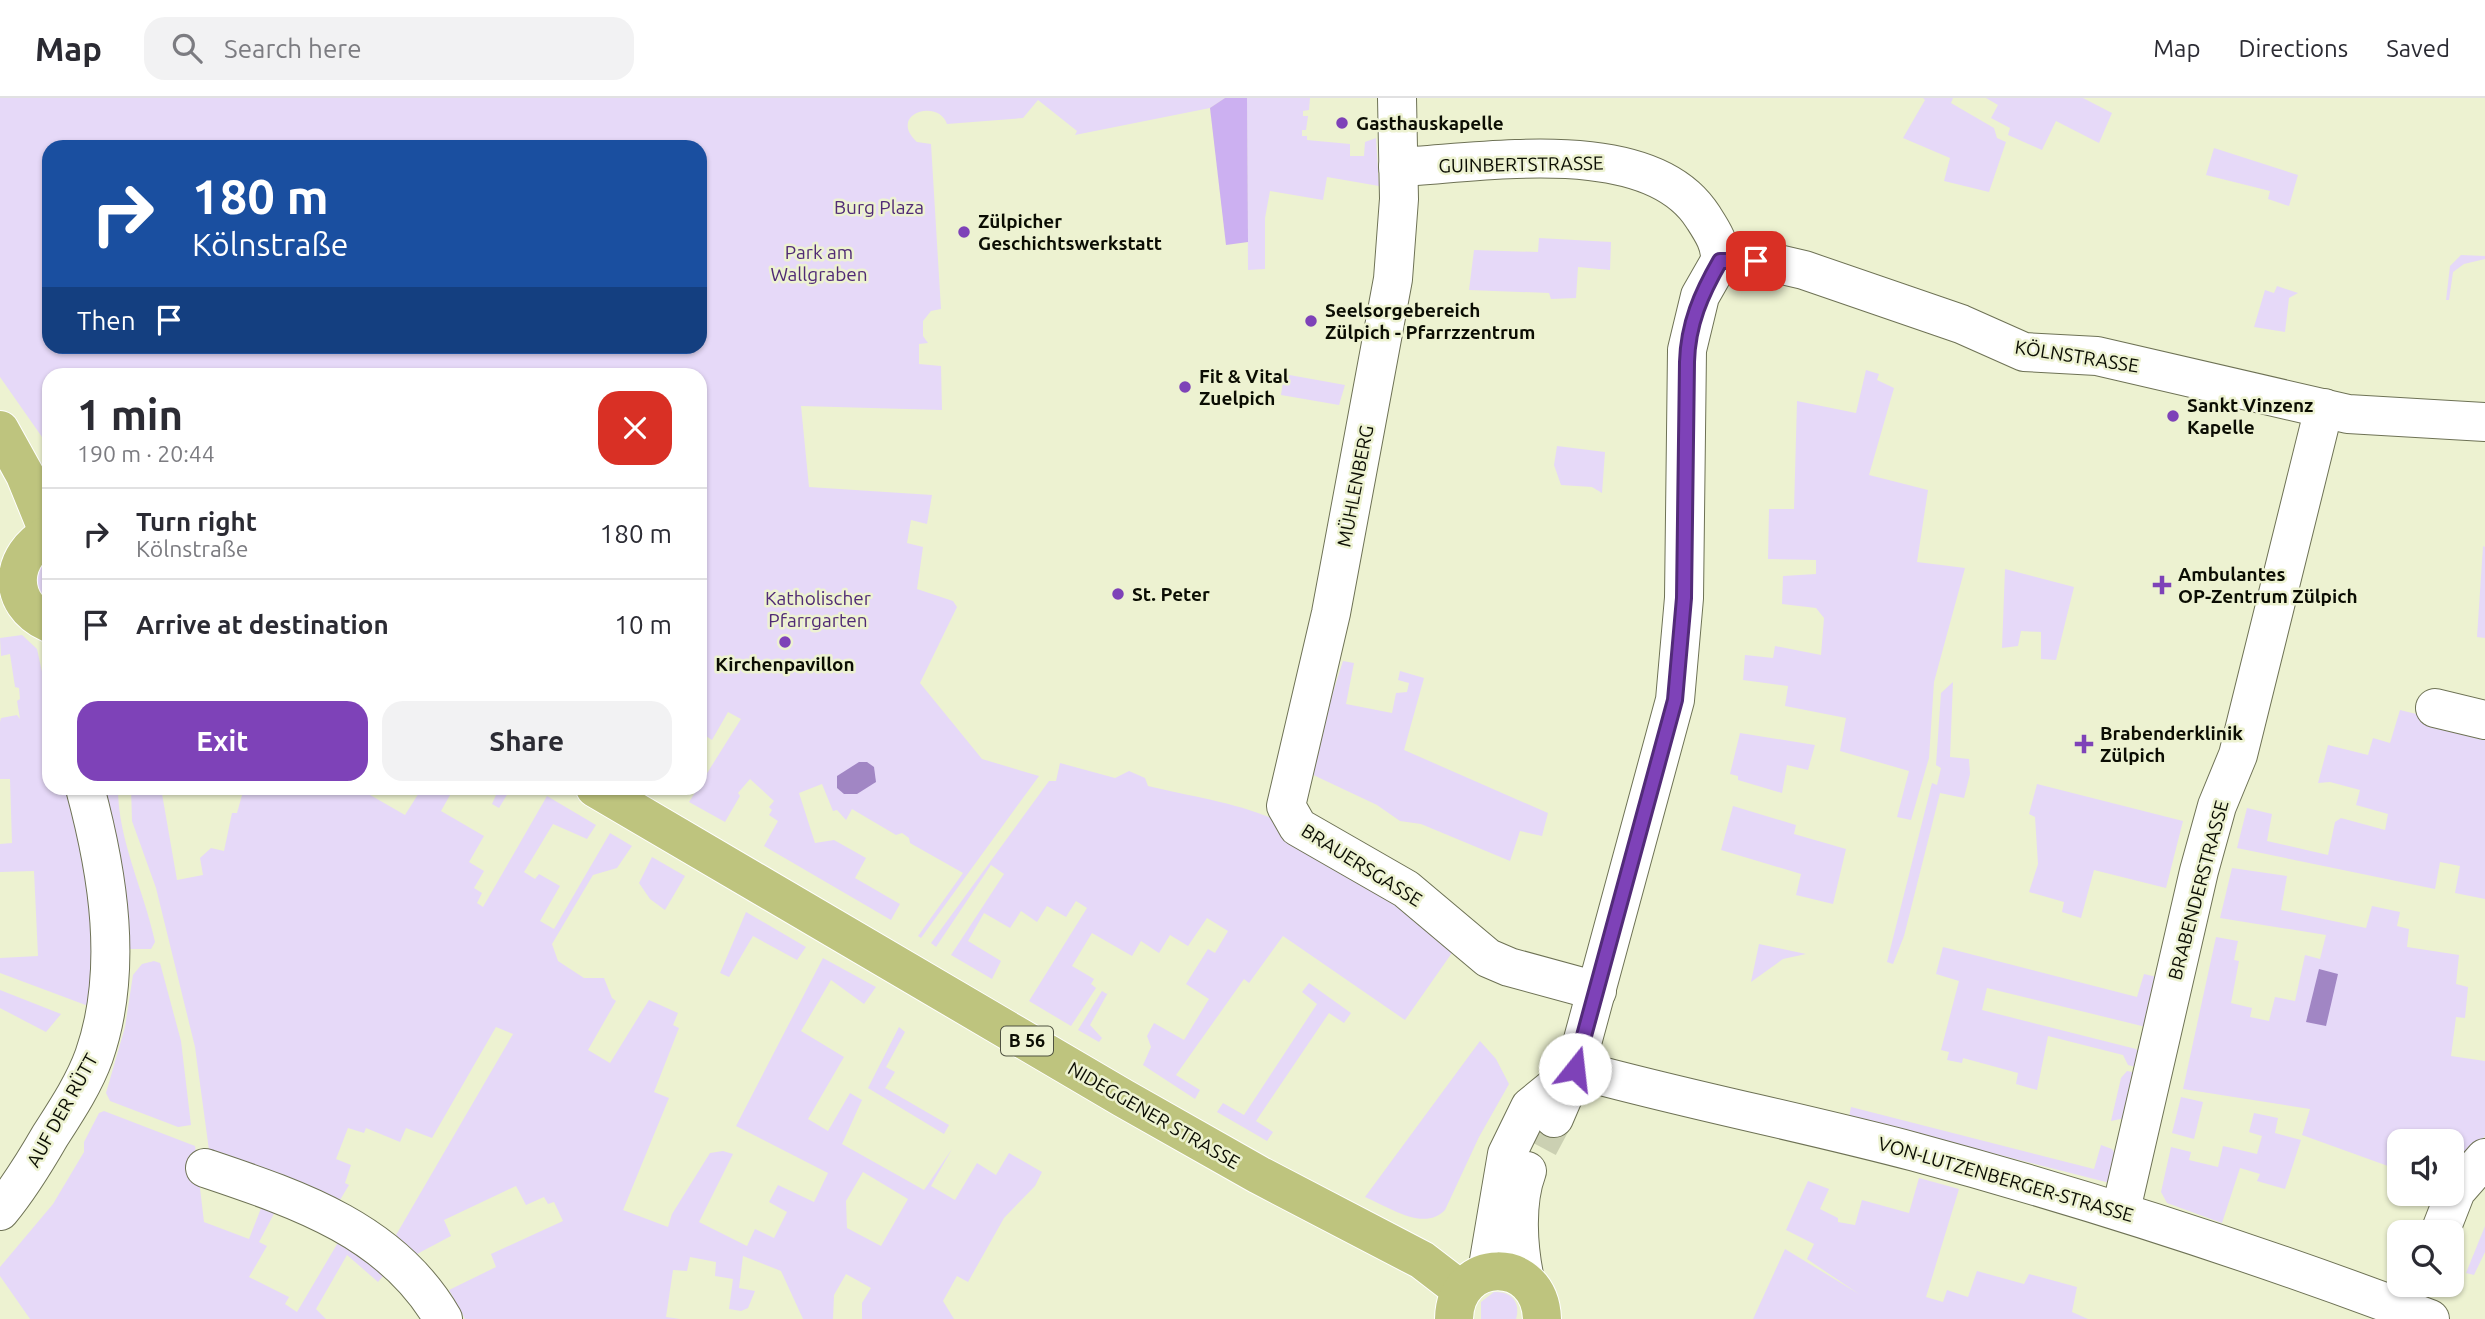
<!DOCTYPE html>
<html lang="en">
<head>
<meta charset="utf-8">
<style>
	body { margin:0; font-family:Ubuntu,sans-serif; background:#f2f2f3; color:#2b2b33; height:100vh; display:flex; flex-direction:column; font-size:26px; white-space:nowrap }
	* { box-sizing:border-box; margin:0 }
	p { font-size:23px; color:#7c7c81 }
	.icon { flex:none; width:38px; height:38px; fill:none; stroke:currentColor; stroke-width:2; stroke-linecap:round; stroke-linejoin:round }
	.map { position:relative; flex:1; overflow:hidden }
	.sheet { position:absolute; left:42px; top:270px; width:665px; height:427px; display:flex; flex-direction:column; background:#fff; border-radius:21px; box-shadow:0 2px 5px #0004 }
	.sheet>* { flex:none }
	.guide { position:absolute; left:42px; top:42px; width:665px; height:214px; border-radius:21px; box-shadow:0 2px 5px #0004; background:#1a4fa0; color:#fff; overflow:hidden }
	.fabs { position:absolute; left:2387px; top:1031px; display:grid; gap:14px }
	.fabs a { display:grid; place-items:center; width:77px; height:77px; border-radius:14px; background:#fff; box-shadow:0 2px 5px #0004; font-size:35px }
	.pin { position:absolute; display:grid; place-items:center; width:60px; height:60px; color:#fff; margin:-30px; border-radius:14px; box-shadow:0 4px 10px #0006 }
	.me { position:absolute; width:77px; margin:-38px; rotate:16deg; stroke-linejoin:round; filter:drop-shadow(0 0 5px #0008) }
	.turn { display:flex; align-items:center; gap:24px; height:147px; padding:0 35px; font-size:32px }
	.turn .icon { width:91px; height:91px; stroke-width:2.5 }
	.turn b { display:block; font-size:49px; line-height:60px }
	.then { display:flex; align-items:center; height:66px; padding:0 35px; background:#0003; gap:14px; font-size:26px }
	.round { display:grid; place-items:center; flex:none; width:74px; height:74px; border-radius:21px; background:#f2f2f3 }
	.summary { display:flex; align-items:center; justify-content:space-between; height:119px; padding:0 35px }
	h1 { font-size:42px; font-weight:700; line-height:52px }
	.cta { display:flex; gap:14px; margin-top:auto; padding:14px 35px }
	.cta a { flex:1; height:80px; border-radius:21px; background:#7e42b8; color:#fff; font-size:28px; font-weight:700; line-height:80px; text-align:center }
	.cta a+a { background:#f2f2f3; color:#2b2b33 }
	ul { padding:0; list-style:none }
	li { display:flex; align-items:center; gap:21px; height:91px; padding:0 35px; border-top:2px solid #e1e1e2 }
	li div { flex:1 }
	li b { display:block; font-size:26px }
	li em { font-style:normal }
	header { display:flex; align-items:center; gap:42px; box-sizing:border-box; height:98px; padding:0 35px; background:#fff; border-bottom:2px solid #e1e1e2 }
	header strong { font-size:33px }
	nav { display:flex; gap:38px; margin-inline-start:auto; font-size:24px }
	.search { width:490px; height:63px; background:#f2f2f3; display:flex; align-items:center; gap:18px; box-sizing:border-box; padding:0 24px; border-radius:21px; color:#7c7c81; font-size:26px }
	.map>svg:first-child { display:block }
</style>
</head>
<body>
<header>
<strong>Map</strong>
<div class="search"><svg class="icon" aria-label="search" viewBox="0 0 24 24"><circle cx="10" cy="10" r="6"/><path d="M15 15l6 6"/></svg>Search here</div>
<nav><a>Map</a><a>Directions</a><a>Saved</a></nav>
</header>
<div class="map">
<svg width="2485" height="1221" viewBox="0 0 2485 1221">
	<rect width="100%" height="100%" fill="#edf2d1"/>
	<g fill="#e6d9f8" fill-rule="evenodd">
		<path d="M 0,0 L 1225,0 L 1210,10 L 1075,37 L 1077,33 L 1038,2 L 1023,20 L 947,26 C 938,0 887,16 917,44 L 931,46 L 941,211 L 931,213 L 923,223 L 923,238 L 928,245 L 919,246 L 919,266 L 941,268 L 942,312 L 801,308 L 809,389 L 932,397 L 927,426 L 911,422 L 907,445 L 923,449 L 917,491 L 953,503 L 957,509 L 920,585 L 982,661 L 1039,678 L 921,840 L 918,838 L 963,775 L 910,745 L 909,740 L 902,735 L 896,737 L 852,711 L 846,722 L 837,712 L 833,713 L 822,686 L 799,695 L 815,745 L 834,742 L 866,760 L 855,780 L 900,806 L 891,822 L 764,748 L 778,723 L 769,717 L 772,712 L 769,709 L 774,703 L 750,681 L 738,695 L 740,698 L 725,724 L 689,704 L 741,621 L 728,614 L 712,642 L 700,634 L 700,276 L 49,276 L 49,349 L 0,279 ZM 49,49 L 700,49 L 700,248 L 49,248 Z"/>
		<polygon points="1247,0 1310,0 1309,12 1303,13 1303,18 1308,18 1306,32 1302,32 1302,38 1307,38 1307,42 1350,46 1350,58 1364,58 1365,44 1376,40 1379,88 1327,79 1323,102 1270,93 1265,120 1265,171 1248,172"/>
		<polygon points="1923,0 1953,0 1951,5 1994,30 1997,40 2006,44 1989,94 1944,83 1950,60 1903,40 1925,2"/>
		<polygon points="1986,0 2083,0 2112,15 2099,45 2056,23 2042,52 2008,37 2010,30 1991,20 1998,7"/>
		<polygon points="2214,50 2298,77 2289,108 2268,101 2270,93 2206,77"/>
		<polygon points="1539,140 1611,144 1610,172 1578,169 1576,200 1551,201 1549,195 1469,192 1474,152 1538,154"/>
		<polygon points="2461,157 2485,158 2485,161 2464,166 2453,174 2449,202 2446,202 2450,168"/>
		<polygon points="2277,188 2298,195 2289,200 2285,234 2254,229 2265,192 2274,195"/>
		<polygon points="1866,272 1879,276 1877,282 1894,290 1869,377 1928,392 1917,464 1965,470 1934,584 1929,660 1911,722 1897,719 1909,673 1840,653 1846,620 1785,608 1788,588 1743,582 1745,557 1773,560 1775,548 1821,557 1824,520 1816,510 1782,506 1783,478 1816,476 1816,462 1768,461 1769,411 1794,411 1797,303 1856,315"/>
		<polygon points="1284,276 1345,287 1339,307 1281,297"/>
		<polygon points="1557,348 1605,354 1602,395 1592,389 1561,387 1554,367"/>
		<polygon points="2483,448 2485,449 2485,540 2477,539"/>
		<polygon points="49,453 49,509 35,494 34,471"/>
		<polygon points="2005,471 2074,489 2056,562 2041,561 2041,534 2021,533 2018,548 2002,550"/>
		<polygon points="22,537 37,551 44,583 49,583 49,690 72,690 94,808 91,909 0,875 0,860 38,858 34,773 0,774 0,746 12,745 10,681 0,681 0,624 1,620 17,617 20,621 17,603 20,601 19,590 15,589 10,556 1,558 0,540"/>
		<polygon points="1343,563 1354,565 1346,606 1392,615 1396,595 1407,594 1409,585 1398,582 1400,573 1424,580 1404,652 1548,715 1542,738 1520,733 1510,763 1421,726 1400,723 1377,707 1307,674"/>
		<polygon points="1953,584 1950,659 1969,661 1970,676 1964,700 1940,695 1904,838 1893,866 1887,864 1932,685 1937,687 1941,670 1936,667 1941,595"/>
		<polygon points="2400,612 2485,633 2485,801 2455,795 2460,768 2440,764 2435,791 2237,750 2247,710 2272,716 2267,743 2328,757 2335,724 2341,720 2385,732 2388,716 2356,707 2360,692 2330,684 2318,685 2328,647 2368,657 2373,640 2390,645"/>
		<polygon points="1740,635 1815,647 1808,672 1787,667 1782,695 1738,682 1738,678 1730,676"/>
		<path d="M 1060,665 L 1115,680 L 1129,673 L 1145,680 L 1148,688 C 1192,699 1242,705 1282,725 C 1347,756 1399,807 1454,852 L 1405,922 L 1283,838 L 1249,885 L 1244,881 L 1176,977 L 1200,992 L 1195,1001 L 1143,967 L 1151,949 L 1147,938 L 1154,925 L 1184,942 L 1209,901 L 1186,886 L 1208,851 L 1215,855 L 1228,833 L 1207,820 L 1188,848 L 1170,837 L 1159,855 L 1141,843 L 1132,858 L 1092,835 L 1072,868 L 1094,881 L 1091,886 L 1096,890 L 1071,928 L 1029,903 L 1087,810 L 1076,803 L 1066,819 L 1047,808 L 1037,824 L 1021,813 L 1010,830 L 984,815 L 968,843 L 1001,863 L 992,881 L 951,857 L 1004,776 L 991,767 L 936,849 L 931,845 L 1049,683 L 1056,683 Z"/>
		<polygon points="2037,686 2183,723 2166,790 2094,772 2081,820 2062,814 2064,804 2029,794 2038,766 2035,719 2029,716"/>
		<path d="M 106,690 L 118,690 C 118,743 144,792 155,844 L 151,851 L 127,851 Z"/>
		<path d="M 131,690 L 161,690 L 177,782 L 203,777 L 200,760 L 211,750 L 224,753 L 232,715 L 237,715 L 244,690 L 358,690 L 405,717 L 422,690 L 454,690 L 441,713 L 484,738 L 469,764 L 484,773 L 474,790 L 482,795 L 477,805 L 483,809 L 547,698 L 596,727 L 587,741 L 553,726 L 524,774 L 535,781 L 539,776 L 560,788 L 540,823 L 554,831 L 610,735 L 632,748 L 617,770 L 593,777 L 552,846 L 558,863 L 584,880 L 604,880 L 612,900 L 616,903 L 588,952 L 610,965 L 649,902 L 678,915 L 673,927 L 679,930 L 654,994 L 669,1000 L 623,1112 L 668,1129 L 672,1116 L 710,1055 L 723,1053 L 733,1056 L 699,1124 L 747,1148 L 755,1131 L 774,1140 L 787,1114 L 769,1104 L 778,1087 L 814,1104 L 828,1075 L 736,1028 L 823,860 L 876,889 L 864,906 L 831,882 L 801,933 L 844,959 L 808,1021 L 828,1033 L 850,995 L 862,1002 L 842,1046 L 924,1092 L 952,1051 L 931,1088 L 955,1102 L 977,1065 L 996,1077 L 1009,1055 L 1042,1074 L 1035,1088 L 1004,1120 L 968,1184 L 957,1178 L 943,1203 L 954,1221 L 862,1221 L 862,1205 L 871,1190 L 846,1176 L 834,1197 L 833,1221 L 803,1221 L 781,1173 L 743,1158 L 739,1190 L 755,1193 L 748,1210 L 741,1213 L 729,1211 L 733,1181 L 715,1178 L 716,1164 L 690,1159 L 687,1173 L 673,1172 L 666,1219 L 680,1221 L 465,1221 L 449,1192 L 496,1169 L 491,1156 L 563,1123 L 554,1104 L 548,1106 L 544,1099 L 526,1107 L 516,1088 L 444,1122 L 451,1138 L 417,1156 L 396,1137 L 513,936 L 496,929 L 432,1040 L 406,1030 L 400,1044 L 366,1030 L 364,1035 L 348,1030 L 336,1061 L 351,1067 L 345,1085 L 349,1087 L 340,1102 L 209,1052 L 195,949 L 156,790 L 132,723 ZM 863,1074 L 908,1101 L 881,1148 L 847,1130 L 846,1103 Z"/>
		<polygon points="499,690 511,690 499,710 492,706"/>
		<polygon points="1733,708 1796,727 1794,736 1846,751 1833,806 1796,797 1801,776 1721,752"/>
		<polygon points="652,759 685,778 665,812 650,801 639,785"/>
		<polygon points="2232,770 2287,778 2281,812 2366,830 2372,808 2400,814 2397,828 2409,831 2407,849 2459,857 2456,886 2468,889 2465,920 2456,919 2451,958 2485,963 2485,1038 2452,1074 2452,1043 2399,1043 2399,1072 2302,1037 2310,1011 2183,991 2216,839 2238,843 2234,862 2239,863 2231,905 2252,910 2250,919 2269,923 2275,899 2295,903 2305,857 2320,861 2326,837 2220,820"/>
		<polygon points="746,814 806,849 797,862 753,838 729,879 720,875"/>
		<polygon points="1759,846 1806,856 1783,861 1751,884"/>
		<polygon points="1943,849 2137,899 2144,876 2161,880 2150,930 1987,890 1982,912 2136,951 2142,959 2139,970 2128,967 2123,957 2048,938 2037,992 2016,986 2018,975 1963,960 1962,965 1947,962 1949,954 1941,952 1959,883 1936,876"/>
		<polygon points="154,863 160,865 181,943 191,1027 178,1029 110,1003 106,995 125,929 133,877 142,866"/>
		<polygon points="1309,885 1351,915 1344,925 1329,915 1256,1023 1273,1034 1267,1043 1217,1014 1223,1005 1244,1017 1317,906 1302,894"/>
		<polygon points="1110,891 1090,927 1102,940 1099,944 1078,932 1102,893 1107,896"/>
		<polygon points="0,892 61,916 46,934 0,910"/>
		<polygon points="899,929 905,934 886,969 895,974 885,990 949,1027 944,1036 868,990"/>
		<path d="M 1480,943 L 1496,961 L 1509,986 L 1479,1039 L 1445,1112 C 1424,1134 1389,1109 1365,1099 Z"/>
		<polygon points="2127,973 2138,975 2125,1020 2111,1023 2121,980"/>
		<polygon points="2181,999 2203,1004 2194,1041 2172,1035"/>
		<polygon points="1851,1009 2094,1071 2101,1047 2112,1051 2117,1059 2110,1085 1849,1019"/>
		<polygon points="104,1013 195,1048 204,1124 249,1141 263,1105 277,1110 259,1144 267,1148 249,1179 289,1199 285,1206 297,1214 343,1136 389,1171 378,1184 347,1157 316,1211 326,1221 30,1221 0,1178 0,1169 53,1106 84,1054 84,1044 99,1015"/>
		<polygon points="2254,1015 2278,1020 2275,1035 2301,1042 2285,1091 2257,1083 2260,1076 2240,1070 2222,1125 2167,1105 2161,1094 2171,1049 2191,1054 2189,1062 2218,1069 2223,1048 2257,1056 2262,1038 2249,1034"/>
		<polygon points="1919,1080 1959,1091 1926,1199 1943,1204 1947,1192 1968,1199 1977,1173 2024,1186 2029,1176 2077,1189 2072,1214 2088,1221 1753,1221 1785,1151 1859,1196 1807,1161 1814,1146 1786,1132 1808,1083 1829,1091 1820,1111 1838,1120 1838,1124 1855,1127 1862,1102 1909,1115"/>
		<polygon points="2485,1128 2485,1154 2474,1177 2466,1175"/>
		<path d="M 1494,1194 C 1511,1193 1521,1204 1516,1221 L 1481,1221 L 1481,1204 Z"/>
	</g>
	<polygon fill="#ccb0f1" points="1225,0 1247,0 1248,144 1226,147 1210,10"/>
	<g fill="#a186c4">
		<polygon points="859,664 867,664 874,669 876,684 857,696 844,696 837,690 837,678"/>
		<polygon points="2319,871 2338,876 2326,928 2306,924"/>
	</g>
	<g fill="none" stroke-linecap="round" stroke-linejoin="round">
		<polyline stroke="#cbd0b2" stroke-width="38" stroke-dasharray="38 19" stroke-linecap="butt" points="1539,1048 1554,1020"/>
		<g stroke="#6e7255" stroke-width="40">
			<g id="minor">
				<polyline points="1397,0 1399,101 1393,181 1331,515 1286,708 1298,729 1406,791 1488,860 1509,869 1597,893"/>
				<path d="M 1398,69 C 1484,65 1650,35 1703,119 C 1712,133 1721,146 1720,163"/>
				<polyline points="1720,163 1774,165 1804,172 1961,226 2024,254 2097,258 2348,316 2485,324"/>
				<polyline points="2435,610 2485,622"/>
				<path d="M 1575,971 C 1687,1002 1802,1024 1915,1054 C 2089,1101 2261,1157 2430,1221"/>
				<polyline points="1554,1020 1575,971 1675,602 1684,500 1687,252 1700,198 1720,163"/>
				<path d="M 205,1070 C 297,1101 392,1132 443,1221"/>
				<polyline points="2121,1112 2199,773 2217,708 2238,657 2324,310"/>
				<path d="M 0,1113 C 19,1090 35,1064 50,1038 C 66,1013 84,986 94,958 C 124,872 108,775 85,690"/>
				<polyline points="2440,1134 2456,1093 2485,1060"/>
				<polyline points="1487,1174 1507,1056 1530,1009 1568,978"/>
				<path d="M 1525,1182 C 1518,1149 1515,1105 1527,1073"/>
			</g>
		</g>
		<g stroke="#fff" stroke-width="40">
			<g id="major">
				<polyline points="0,332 25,377 49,436"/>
				<path d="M 49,436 C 10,457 5,505 49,525"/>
				<polyline points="595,690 1123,1000 1259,1077 1422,1162 1461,1192"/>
				<path d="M 1454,1221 C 1455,1158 1540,1157 1542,1221"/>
			</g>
		</g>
		<use href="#minor" stroke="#fff" stroke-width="38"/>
		<use href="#major" stroke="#bec47e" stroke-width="38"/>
	</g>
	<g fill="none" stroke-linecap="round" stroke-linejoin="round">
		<g stroke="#522b78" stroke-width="18">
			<path id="route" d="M 1575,971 L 1675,602 L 1684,500 L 1687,264 C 1688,226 1701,196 1720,163 L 1756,163"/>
		</g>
		<use href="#route" stroke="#7e42b8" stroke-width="12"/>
	</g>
	<g fill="#7e42b8" stroke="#edf2d1" stroke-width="2.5">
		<circle cx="1342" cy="25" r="7"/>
		<circle cx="964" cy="134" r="7"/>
		<circle cx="1311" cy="223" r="7"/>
		<circle cx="1185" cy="289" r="7"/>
		<circle cx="2173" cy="318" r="7"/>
		<path d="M2158.5 476.5h7v7h7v7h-7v7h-7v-7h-7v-7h7z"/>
		<circle cx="1118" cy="496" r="7"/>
		<circle cx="785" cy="544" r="7"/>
		<path d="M2080.5 635.5h7v7h7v7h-7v7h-7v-7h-7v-7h7z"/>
	</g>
	<g text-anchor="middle" stroke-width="5" stroke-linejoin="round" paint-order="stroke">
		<rect fill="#edf2d1" stroke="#4f5241" stroke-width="2" x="1001" y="928.5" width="52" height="29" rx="5"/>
		<g font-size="18" font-weight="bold" fill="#0b0d03">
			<text x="1027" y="949">B 56</text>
		</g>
		<g font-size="19" font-weight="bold" fill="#0b0d03" stroke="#edf2d1" text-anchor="start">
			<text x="1356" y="32">Gasthauskapelle</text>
			<text x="978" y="130">Zülpicher<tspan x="978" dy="22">Geschichtswerkstatt</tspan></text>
			<text x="1325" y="219">Seelsorgebereich<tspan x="1325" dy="22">Zülpich - Pfarrzzentrum</tspan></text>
			<text x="1199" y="285">Fit &amp; Vital<tspan x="1199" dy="22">Zuelpich</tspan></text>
			<text x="2187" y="314">Sankt Vinzenz<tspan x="2187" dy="22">Kapelle</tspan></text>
			<text x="2178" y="483">Ambulantes<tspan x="2178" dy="22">OP-Zentrum Zülpich</tspan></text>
			<text x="1132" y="503">St. Peter</text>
			<text x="785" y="573" text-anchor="middle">Kirchenpavillon</text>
			<text x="2100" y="642">Brabenderklinik<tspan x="2100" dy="22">Zülpich</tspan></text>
		</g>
		<g font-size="19" fill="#0b0d03" stroke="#edf2d1">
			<text transform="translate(1521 66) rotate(-1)" y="7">GUINBERTSTRASSE</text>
			<text transform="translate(2077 258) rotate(9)" y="7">KÖLNSTRASSE</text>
			<text transform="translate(1355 388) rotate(-79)" y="7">MÜHLENBERG</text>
			<text transform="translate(1362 767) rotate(32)" y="7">BRAUERSGASSE</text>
			<text transform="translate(2198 792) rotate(-75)" y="7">BRABENDERSTRASSE</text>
			<text transform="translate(62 1012) rotate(-61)" y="7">AUF DER RÜTT</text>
			<text transform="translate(1154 1017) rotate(30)" y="7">NIDEGGENER STRASSE</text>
			<text transform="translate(2006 1081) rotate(16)" y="7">VON-LUTZENBERGER-STRASSE</text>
		</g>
		<g font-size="19" fill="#502a75" stroke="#edf2d1">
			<text x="879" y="116">Burg Plaza</text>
			<text x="819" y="161">Park am<tspan x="819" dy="22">Wallgraben</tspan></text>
			<text x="818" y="507">Katholischer<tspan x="818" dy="22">Pfarrgarten</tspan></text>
		</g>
	</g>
</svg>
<div class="fabs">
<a><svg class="icon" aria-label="sound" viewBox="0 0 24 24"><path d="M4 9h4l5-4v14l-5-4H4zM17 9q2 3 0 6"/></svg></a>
<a><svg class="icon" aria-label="search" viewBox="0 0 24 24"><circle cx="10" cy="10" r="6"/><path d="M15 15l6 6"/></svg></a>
</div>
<div class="pin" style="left:1756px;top:163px;background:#d93025"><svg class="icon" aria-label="arrive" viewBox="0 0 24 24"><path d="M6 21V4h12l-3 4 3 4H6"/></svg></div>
<svg class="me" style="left:1575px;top:971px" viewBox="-20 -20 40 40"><circle r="19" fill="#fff"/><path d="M0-13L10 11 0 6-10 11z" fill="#7e42b8"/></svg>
<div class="guide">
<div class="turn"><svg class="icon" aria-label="right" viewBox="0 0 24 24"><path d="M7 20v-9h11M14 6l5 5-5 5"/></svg><div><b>180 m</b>Kölnstraße</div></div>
<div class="then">Then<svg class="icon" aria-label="arrive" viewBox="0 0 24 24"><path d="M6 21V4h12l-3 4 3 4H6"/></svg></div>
</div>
<section class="sheet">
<div class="summary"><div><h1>1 min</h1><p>190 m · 20:44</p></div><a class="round" style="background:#d93025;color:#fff"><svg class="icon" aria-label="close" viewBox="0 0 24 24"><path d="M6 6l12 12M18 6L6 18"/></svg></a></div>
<ul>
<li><svg class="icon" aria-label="right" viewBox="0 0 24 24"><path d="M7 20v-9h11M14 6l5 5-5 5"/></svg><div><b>Turn right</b><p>Kölnstraße</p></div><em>180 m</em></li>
<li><svg class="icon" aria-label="arrive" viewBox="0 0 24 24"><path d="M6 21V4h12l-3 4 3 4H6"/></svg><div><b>Arrive at destination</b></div><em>10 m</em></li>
</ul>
<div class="cta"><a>Exit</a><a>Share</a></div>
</section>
</div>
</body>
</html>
